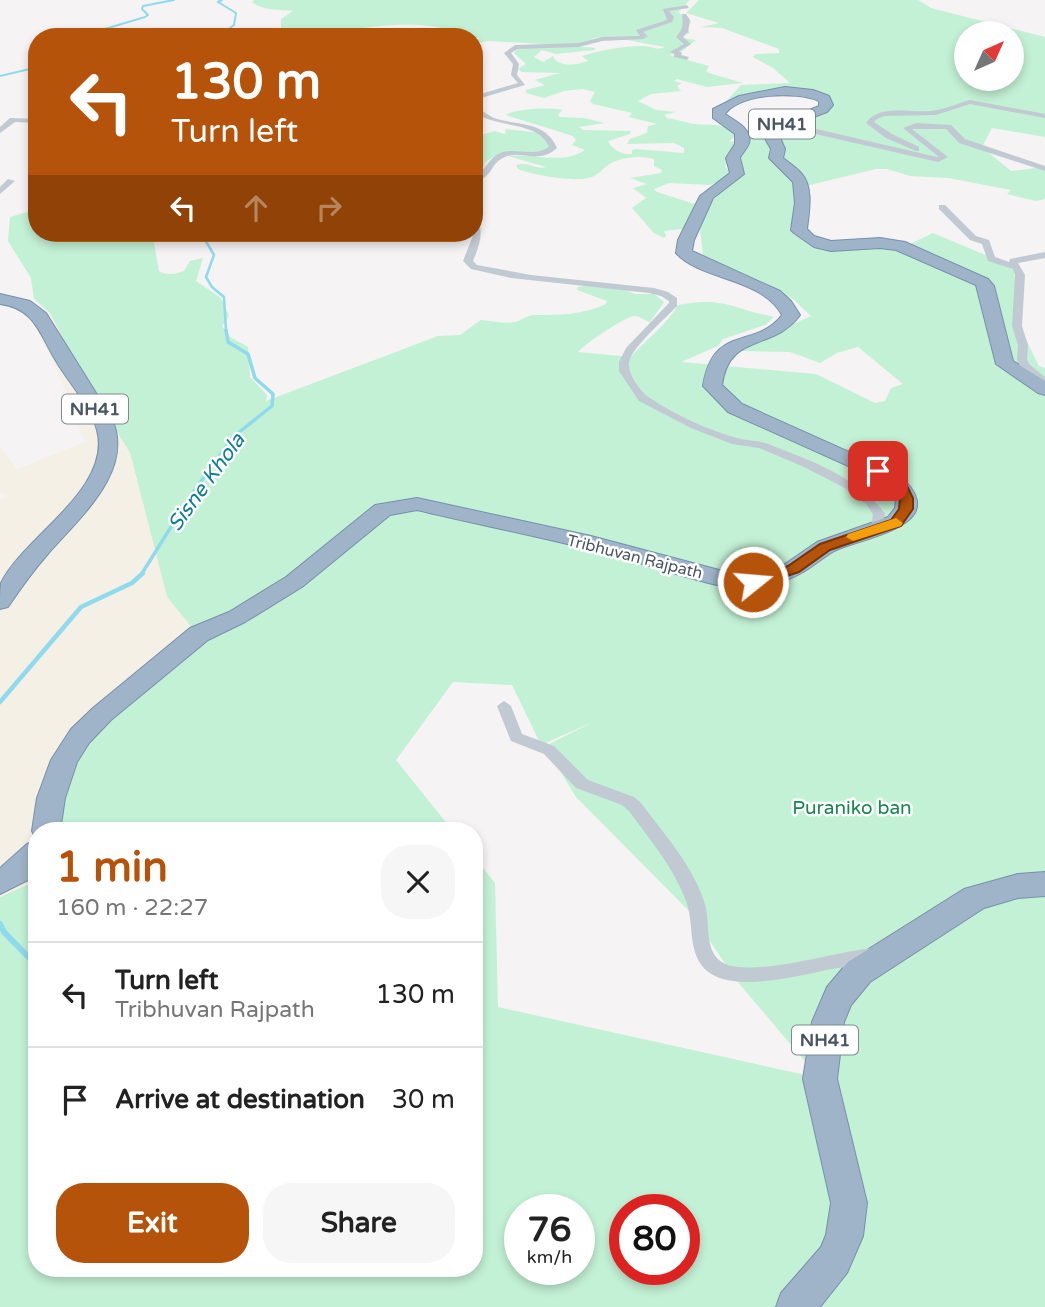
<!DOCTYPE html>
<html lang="en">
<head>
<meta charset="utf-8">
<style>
	body { margin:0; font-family:"Varela Round",sans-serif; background:#f6f6f6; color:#222; height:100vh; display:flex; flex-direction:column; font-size:26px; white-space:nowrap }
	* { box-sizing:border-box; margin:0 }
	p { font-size:23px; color:#767676 }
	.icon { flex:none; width:38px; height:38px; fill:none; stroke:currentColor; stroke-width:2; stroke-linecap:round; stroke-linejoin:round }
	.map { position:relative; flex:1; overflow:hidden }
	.drawer { position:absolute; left:28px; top:822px; width:455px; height:455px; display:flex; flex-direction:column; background:#fff; border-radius:28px; box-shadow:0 4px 10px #0003 }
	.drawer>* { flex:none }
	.hud { position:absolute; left:28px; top:28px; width:455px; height:214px; border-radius:28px; box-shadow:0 4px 10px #0003; background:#b45309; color:#fff; overflow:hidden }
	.needle { width:46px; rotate:45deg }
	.controls { position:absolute; left:954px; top:21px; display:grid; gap:14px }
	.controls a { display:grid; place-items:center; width:70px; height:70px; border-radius:50%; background:#fff; box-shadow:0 4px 10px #0003; font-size:35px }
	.speed { position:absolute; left:504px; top:1194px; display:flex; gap:14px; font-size:35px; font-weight:700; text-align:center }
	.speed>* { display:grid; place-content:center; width:91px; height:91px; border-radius:50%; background:#fff; box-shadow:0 4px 10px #0003; line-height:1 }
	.speed small { font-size:18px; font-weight:400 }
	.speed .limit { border:10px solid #d22; background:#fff; color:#111 }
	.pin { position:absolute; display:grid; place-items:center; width:60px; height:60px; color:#fff; margin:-30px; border-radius:14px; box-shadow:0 4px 10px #0006 }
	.me { position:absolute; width:77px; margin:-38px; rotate:73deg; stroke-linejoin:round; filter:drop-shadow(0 0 5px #0008) }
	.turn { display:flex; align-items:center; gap:24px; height:147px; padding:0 28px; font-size:32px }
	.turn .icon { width:91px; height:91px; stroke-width:2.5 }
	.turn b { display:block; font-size:49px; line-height:60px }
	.lanes { display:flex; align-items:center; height:66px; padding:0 28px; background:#0003; justify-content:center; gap:35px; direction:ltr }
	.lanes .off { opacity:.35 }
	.round { display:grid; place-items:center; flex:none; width:74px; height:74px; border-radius:28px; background:#f6f6f6 }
	.summary { display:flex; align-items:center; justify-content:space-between; height:119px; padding:0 28px }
	h1 { font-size:42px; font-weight:800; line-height:52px; color:#b45309 }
	.action { display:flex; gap:14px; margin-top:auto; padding:14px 28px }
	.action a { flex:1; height:80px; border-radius:28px; background:#b45309; color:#fff; font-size:28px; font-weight:800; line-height:80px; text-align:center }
	.action a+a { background:#f6f6f6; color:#222 }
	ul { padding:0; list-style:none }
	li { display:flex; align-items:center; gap:21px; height:105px; padding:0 28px; border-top:2px solid #e0e0e0 }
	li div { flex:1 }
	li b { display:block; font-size:26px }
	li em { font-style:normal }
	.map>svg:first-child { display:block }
</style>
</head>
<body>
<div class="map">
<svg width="1045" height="1307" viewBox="0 0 1045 1307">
	<rect width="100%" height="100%" fill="#f5f3f3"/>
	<g fill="#c3f1d5" fill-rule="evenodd">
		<path d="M 254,0 L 690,0 L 678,12 L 691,21 L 688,29 L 690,33 L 675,37 L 696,40 L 682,51 L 669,55 L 709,66 L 706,71 L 709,73 L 743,83 L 707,87 L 677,79 L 674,81 L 682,83 L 677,86 L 681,91 L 651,94 L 638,101 L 656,110 L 676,112 L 664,115 L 667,118 C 675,119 681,121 689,123 C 705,127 726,120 736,136 L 729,141 L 740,143 L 727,154 L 728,161 L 725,167 L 730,172 L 729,177 L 710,185 L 669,183 L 654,189 L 657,192 L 707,208 L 741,167 L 741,155 L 750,139 L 749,132 L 803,115 L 824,104 C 795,82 752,100 720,108 L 741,85 L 790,83 L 773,68 L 753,57 L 755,54 L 779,53 L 779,49 L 722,28 L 701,27 L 719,23 L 686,13 L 699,0 L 918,0 L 931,8 L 1045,37 L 1045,137 L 992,128 L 982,147 L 1011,171 L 1045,167 L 1045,199 L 1036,201 L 1007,194 L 1011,190 L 948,178 L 910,176 L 887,169 L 876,169 L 802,187 L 800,230 L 817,242 L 904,247 L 933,233 L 1014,267 L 1017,322 L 1039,366 L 1045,368 L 1045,1307 L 0,1307 L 0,897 L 28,884 L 37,877 L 37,1269 L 474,1269 L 474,857 L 495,883 L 498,1007 L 819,1078 L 737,981 L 690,912 L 576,797 L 545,746 L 595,721 L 541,745 L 512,685 L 453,682 L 396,760 L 453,831 L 58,831 L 62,803 L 83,743 L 193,629 L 167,597 L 130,453 L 83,378 L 50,313 L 34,299 L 31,278 L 8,241 L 10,217 L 37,209 L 37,233 L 168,233 L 159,236 L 154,243 L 159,271 C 167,276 175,274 184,271 L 190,261 L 203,258 L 196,281 L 221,298 L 229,316 L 222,326 L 230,337 L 248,347 L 250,377 L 267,395 L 266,401 L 438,336 L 460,335 L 481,320 C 491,321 504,324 514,322 C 522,321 526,315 535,315 C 560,315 582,315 606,304 L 607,301 L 577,290 L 578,287 L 589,285 L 620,288 L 635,294 L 654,294 L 664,302 L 650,322 C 645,321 640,316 635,316 C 627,315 582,346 578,352 L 631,357 C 646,339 667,325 678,305 C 723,296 733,309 774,317 L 765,325 L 723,339 L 718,346 L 681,362 L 816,374 L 875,403 L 885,401 L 891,388 L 903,384 L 858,347 L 837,353 L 820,363 L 790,352 L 742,351 L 752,343 L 811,316 L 793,299 L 703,255 L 700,227 L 664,231 L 666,236 L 664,238 L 654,233 L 632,208 L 646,198 L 633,188 L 647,184 L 630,178 L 661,173 L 662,170 L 654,166 L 654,159 C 642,155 622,157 611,163 C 602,168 599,176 588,178 C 572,182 533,175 518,169 L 516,165 C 528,161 536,170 546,167 L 508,156 C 532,153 564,165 585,150 L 572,145 L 576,140 L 573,136 L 506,115 C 513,109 552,107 562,110 L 558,115 L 560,117 L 584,118 L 605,123 L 579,127 L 583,130 L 631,131 L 630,134 L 608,141 C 612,150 623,155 632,154 L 632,150 L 636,149 L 684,153 L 684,148 L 674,143 L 627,144 L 630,139 L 647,133 L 648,126 L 657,124 L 629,117 L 632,113 L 593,104 L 590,101 L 595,92 L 583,89 L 564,91 L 544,98 L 526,93 L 526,90 L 545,85 L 535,80 L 560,73 L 522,72 L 518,69 L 526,64 L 514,53 L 516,49 L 561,45 L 488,41 L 479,43 L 474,51 L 474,42 L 480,38 L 436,37 L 437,32 L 441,28 C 404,20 369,28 332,32 C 319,34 306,29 293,32 L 300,37 L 287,37 L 288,33 L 281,28 L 281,19 L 293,11 C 279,9 264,11 252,2 ZM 966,33 L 1012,33 L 1012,79 L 966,79 ZM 611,37 L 665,47 C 656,51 652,46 643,46 C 624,46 601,50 582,56 L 588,61 C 577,65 558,68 553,56 L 543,62 L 534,57 L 542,50 L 556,54 L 594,50 L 596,48 L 574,46 L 595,38 ZM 520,1209 L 579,1209 L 579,1269 L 520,1269 ZM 625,1209 L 684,1209 L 684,1269 L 625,1269 Z"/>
		<path d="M 505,129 L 540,133 L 551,149 C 528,158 504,144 485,163 L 482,174 L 474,180 L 474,137 L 495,131 L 504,134 L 506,133 Z"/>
	</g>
	<polygon fill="#f5f0e5" points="50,313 83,378 130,453 167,597 193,629 83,743 62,803 58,831 37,831 37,877 28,884 0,897 0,500 8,496 0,492 0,446 17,469 85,442 56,367 30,317"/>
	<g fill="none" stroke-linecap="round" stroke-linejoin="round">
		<g stroke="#90daee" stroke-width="2">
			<polyline points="222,0 218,2 236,13 234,25 226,31 224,37"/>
			<polyline points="78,37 145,17 148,15 142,9 143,6 174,0"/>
			<polyline points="0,76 34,68 37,62"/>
		</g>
		<polyline stroke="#90daee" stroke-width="2.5" points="205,233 204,238 214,255 206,277 212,287 224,297 226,331"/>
		<polyline stroke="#90daee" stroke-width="3.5" points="141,575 189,498 233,437 272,406 273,394 255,378 248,354 228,342 226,330"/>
		<polyline stroke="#90daee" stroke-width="4.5" points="0,702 81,607 132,583 143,573"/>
		<polyline stroke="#90daee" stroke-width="6" points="0,924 4,932 37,966"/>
		<g stroke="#7690ad" stroke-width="2">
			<g id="trunk">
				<path d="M 785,87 L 813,90 L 829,96 L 833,105 L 827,112 L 777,131 L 785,149 L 783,158 C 789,163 796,167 801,173 C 814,187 809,212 807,229 L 814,236 L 831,241 L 880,238 L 905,242 L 988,279 L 994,286 L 1013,361 L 1045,381 L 1045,395 L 1038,393 L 996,364 L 976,285 L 896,250 L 880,248 L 831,251 L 814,247 L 794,233 L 791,230 L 795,203 L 793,182 L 769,158 L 771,149 L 763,135 L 764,129 L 819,106 L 819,101 C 796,91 741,93 725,114 C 734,120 753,129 749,143 C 747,149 742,153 740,158 L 744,174 L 713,198 L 694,240 L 692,251 L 780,291 L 791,301 L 800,315 C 773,352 729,332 722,385 L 742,404 L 898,474 C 956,525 867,536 834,551 C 823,557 814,566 803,572 C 792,579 767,588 753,589 C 721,591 652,566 619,557 C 552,539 484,526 417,510 L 390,515 L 302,587 L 245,622 L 208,640 L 111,720 L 89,743 L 77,762 L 65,798 L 60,831 L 37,831 L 36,839 L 32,831 L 37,798 L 51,760 L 71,729 L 93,708 L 190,628 L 229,612 L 286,577 L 375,505 L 417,498 L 591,536 L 719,570 L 752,575 L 785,564 L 817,542 L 888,517 L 895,508 L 896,498 L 884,482 L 728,412 L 703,386 C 713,323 755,350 782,315 C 761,277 701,281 676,253 L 678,240 L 700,196 L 730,173 L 726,158 L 735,144 L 735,134 L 713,118 L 713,109 L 739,96 Z"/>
				<path d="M 0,294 L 30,301 L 46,313 L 111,417 C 137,470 78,519 47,555 C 33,571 20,589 8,607 L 0,609 C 0,602 0,590 1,583 C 23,537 113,489 97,430 C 90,405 69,383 56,361 C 40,335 35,308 0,304 Z"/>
				<polygon points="37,841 37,871 28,880 0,894 0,868 27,844"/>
				<polygon points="1045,872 1045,896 1018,898 984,908 870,982 851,1005 844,1022 837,1079 867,1203 863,1236 847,1273 820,1307 776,1307 781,1293 821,1247 826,1235 831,1203 803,1079 812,1022 827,987 848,962 964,889 1018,874"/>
			</g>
		</g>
		<g fill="#c1cad2" fill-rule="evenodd">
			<polygon points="687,5 689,8 669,11 674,17 672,22 643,32 648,36 643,39 602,41 579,47 517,49 511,53 519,64 517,75 525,85 474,100 474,96 518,83 511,75 513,64 504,53 515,45 579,43 602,37 640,36 636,30 667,20 663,9"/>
			<path d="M 682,14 L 686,14 L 690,20 L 688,32 L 683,37 L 691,44 L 679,51 L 682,53 L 681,55 L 689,57 L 687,60 L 674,57 L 674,54 L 670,52 L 684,44 L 676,37 C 684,28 683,24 682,14 Z"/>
			<path d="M 970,100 L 1045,114 L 1045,118 L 970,104 L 936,115 L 884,116 L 877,119 L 874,122 L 892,134 L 919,147 L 919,151 L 916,151 L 886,138 L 866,123 C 880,102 915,115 937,110 C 948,108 959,103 970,100 Z"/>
			<path d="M 474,106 C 481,109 487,115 494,118 C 518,126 545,120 557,148 C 537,166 520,148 503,158 C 489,165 495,175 474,183 L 474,178 C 485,172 487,160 498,154 C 515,146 533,158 549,147 C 538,120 496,129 474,112 Z"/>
			<polygon points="10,118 37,119 37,123 15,122 0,133 0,127"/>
			<polygon points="794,119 808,127 937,157 939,157 903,128 916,123 951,125 965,139 1045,166 1045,171 959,143 946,129 912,129 948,157 938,162 802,131 791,123 791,119"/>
			<polygon points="8,179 15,181 0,194 0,187"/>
			<polygon points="939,205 945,205 976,236 989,240 995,257 1009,262 1010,259 1045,252 1045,258 1018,263 1025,275 1022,326 1028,345 1027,359 1029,364 1045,377 1045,385 1020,367 1017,359 1018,345 1012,326 1015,275 1013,269 988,261 982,244 970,240 939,209"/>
			<path d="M 474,215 L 478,218 C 484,234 479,246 473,261 L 477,265 L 531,275 L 654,288 L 668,292 L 677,298 L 677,306 C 665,319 633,346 629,362 C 627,373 641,393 650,398 C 675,415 708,430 737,438 C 747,441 758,440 768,444 C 809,460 859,477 885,514 L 881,531 L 873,531 L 871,528 L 873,514 L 866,504 L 843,487 L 802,466 L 759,448 L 732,444 L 691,428 L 639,401 L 619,371 L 619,362 L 626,348 L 669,303 L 669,301 L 661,296 L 649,293 L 511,278 L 471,269 L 463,261 L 474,233 Z"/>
			<path d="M 504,701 L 511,706 L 522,734 L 554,746 L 588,780 L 634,797 L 641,803 C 664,834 696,869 706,908 C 710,928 704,957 728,965 C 765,975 833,952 873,948 L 879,951 L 882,956 L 879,961 C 865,966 847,966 832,969 C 799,975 722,998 700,963 C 688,944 694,922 686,901 C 674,868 650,840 629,811 L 622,805 L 576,788 L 544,754 L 511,741 L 497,706 Z"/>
		</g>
		<use href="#trunk" fill="#9fb4c9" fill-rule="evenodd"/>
	</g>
	<polygon fill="#b45309" stroke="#753606" stroke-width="2" points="878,467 906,484 913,498 913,509 901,526 830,550 799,572 753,587 748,585 745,582 748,579 788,566 820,544 891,520 899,509 900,498 896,490 873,474 873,468"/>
	<polygon fill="#f59e0b" points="896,518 903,523 901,526 853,541 846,537 848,534"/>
	<g text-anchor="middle" stroke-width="5" stroke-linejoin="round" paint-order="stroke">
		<g font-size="16" fill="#4a5661" stroke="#fff">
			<text transform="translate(635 556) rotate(14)" y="6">Tribhuvan Rajpath</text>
		</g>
		<g fill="#fff" stroke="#808990" stroke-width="2">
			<rect x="749" y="109.5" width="66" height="29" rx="5"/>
			<rect x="62" y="394.5" width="66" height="29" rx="5"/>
			<rect x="792" y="1025.5" width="66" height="29" rx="5"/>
		</g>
		<g font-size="18" font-weight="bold" fill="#4a5661">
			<text x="782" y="130">NH41</text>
			<text x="95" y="415">NH41</text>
			<text x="825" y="1046">NH41</text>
		</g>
		<g font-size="19" fill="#17864f" stroke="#fff">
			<text x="852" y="814">Puraniko ban</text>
		</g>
		<g font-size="21" font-style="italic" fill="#0c7c9b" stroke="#fff">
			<text transform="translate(206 482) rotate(-54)" y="7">Sisne Khola</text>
		</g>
	</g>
</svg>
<div class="controls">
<a><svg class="needle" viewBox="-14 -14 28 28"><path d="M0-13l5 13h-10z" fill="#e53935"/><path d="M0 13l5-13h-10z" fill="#767676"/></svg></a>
</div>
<div class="speed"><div>76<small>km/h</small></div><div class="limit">80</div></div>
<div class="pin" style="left:878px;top:471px;background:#d93025"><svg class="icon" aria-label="arrive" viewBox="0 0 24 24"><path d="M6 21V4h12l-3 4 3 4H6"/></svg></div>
<svg class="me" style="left:753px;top:582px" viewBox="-20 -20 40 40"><circle r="17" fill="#b45309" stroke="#fff" stroke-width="3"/><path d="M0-11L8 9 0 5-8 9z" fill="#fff"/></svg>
<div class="hud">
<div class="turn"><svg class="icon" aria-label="left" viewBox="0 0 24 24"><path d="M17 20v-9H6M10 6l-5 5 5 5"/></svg><div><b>130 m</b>Turn left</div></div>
<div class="lanes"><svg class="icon" aria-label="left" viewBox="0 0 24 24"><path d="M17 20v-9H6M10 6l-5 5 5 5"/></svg><svg class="icon off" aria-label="ahead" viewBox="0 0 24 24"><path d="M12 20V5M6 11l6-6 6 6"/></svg><svg class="icon off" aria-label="right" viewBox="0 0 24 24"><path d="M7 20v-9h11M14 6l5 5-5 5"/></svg></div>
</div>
<section class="drawer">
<div class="summary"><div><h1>1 min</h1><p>160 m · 22:27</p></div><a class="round"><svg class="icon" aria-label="close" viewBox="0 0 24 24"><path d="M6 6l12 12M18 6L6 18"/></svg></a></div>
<ul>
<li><svg class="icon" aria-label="left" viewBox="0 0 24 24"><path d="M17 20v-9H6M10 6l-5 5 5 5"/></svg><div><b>Turn left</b><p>Tribhuvan Rajpath</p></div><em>130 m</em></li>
<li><svg class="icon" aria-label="arrive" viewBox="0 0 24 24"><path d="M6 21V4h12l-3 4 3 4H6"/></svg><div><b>Arrive at destination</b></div><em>30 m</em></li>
</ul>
<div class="action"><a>Exit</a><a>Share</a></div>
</section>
</div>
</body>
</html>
